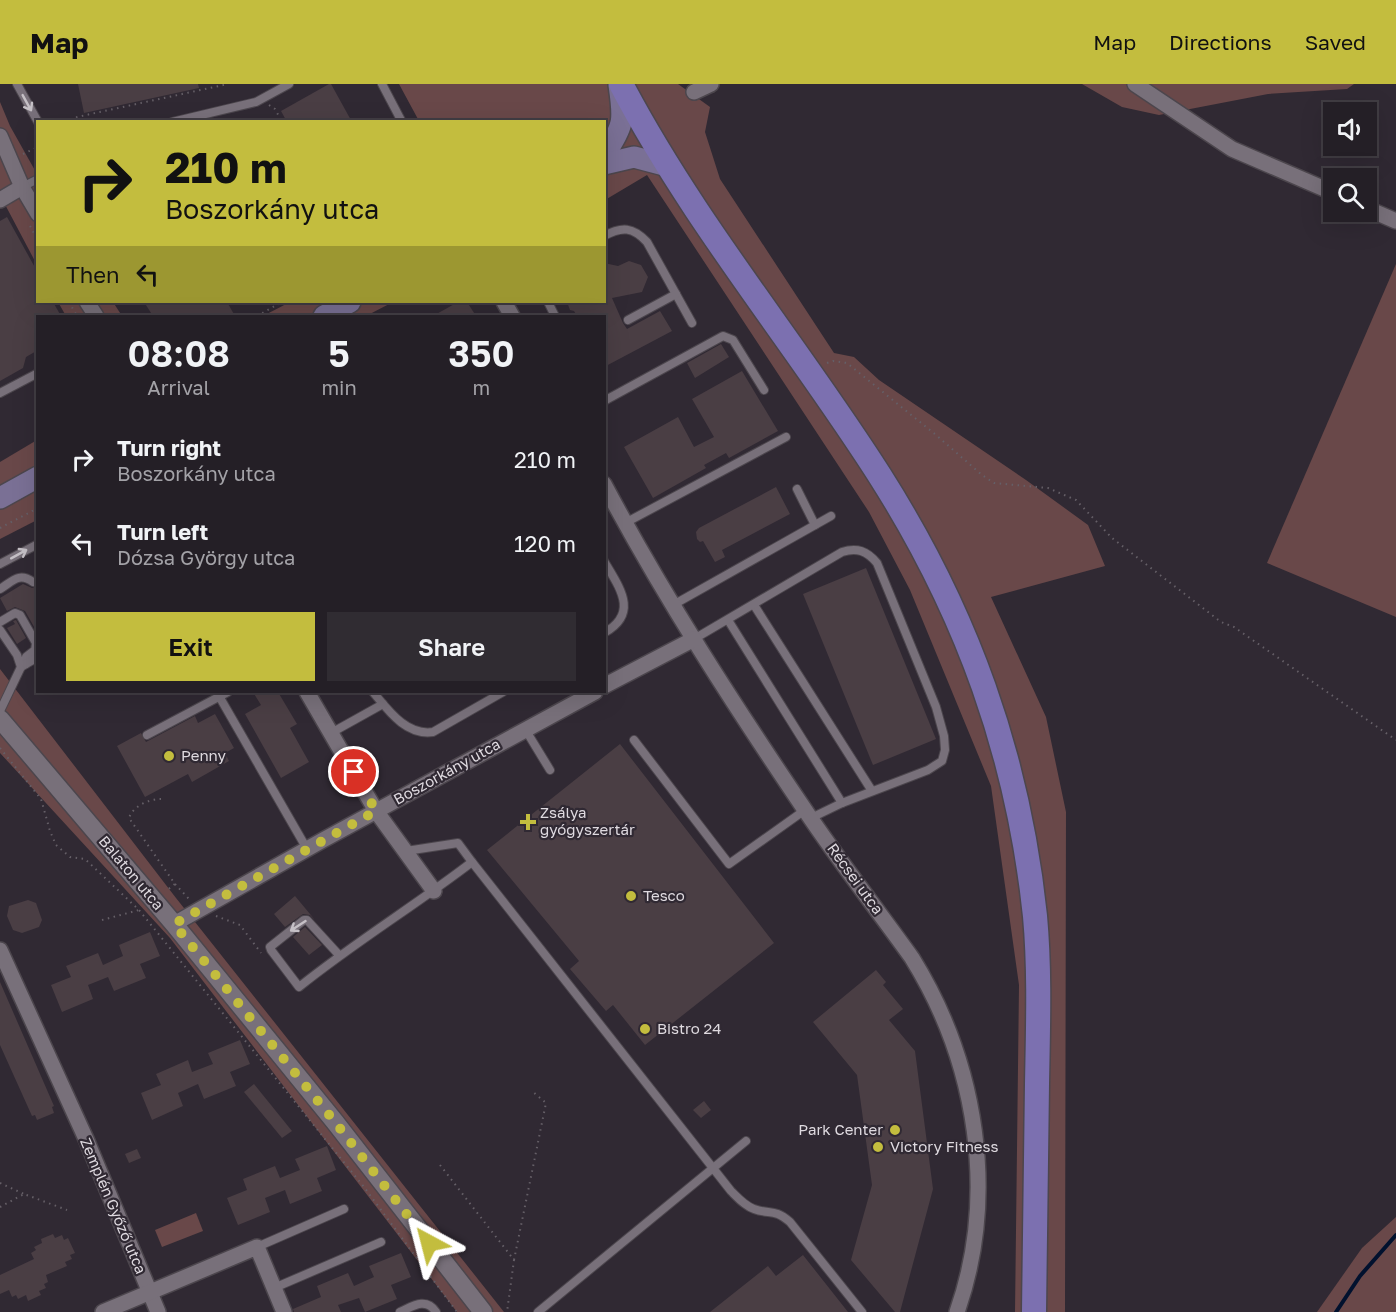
<!DOCTYPE html>
<html lang="en">
<head>
<meta charset="utf-8">
<style>
	body { margin:0; font-family:"Golos Text",sans-serif; background:#302c32; color:#f1f3f6; height:100vh; display:flex; flex-direction:column; font-size:22px; white-space:nowrap }
	* { box-sizing:border-box; margin:0 }
	p { font-size:20px; color:#a3a2a7 }
	.icon { flex:none; width:33px; height:33px; fill:none; stroke:currentColor; stroke-width:2; stroke-linecap:round; stroke-linejoin:round }
	.map { position:relative; flex:1; overflow:hidden }
	.drawer { position:absolute; left:36px; top:231px; width:570px; height:378px; display:flex; flex-direction:column; background:#241f26; border-radius:0px; box-shadow:0 6px 24px #0002,0 0 0 2px #413d43 }
	.drawer>* { flex:none }
	.top-card { position:absolute; left:36px; top:36px; width:570px; height:183px; border-radius:0px; box-shadow:0 6px 24px #0002,0 0 0 2px #413d43; background:#c3bd3e; color:#111; overflow:hidden }
	.buttons { position:absolute; left:1323px; top:18px; display:grid; gap:12px }
	.buttons a { display:grid; place-items:center; width:54px; height:54px; border-radius:0px; background:#241f26; box-shadow:0 6px 24px #0002,0 0 0 2px #413d43; font-size:30px }
	.pin { position:absolute; display:grid; place-items:center; width:51px; height:51px; color:#fff; margin:-26px; border:3px solid #fff; border-radius:50%; box-shadow:0 2px 6px #0007 }
	.me { position:absolute; width:66px; margin:-33px; rotate:322deg; stroke-linejoin:round; filter:drop-shadow(0 0 4px #0008) }
	.turn { display:flex; align-items:center; gap:21px; height:126px; padding:0 30px; font-size:27px }
	.turn .icon { width:78px; height:78px; stroke-width:2.5 }
	.turn b { display:block; font-size:42px; line-height:51px }
	.then { display:flex; align-items:center; height:57px; padding:0 30px; background:#0003; gap:12px; font-size:22px }
	.eta { display:flex; justify-content:space-evenly; align-items:center; height:102px; text-align:center }
	.eta b { font-size:36px; font-weight:600; line-height:42px }
	.button { display:flex; gap:12px; margin-top:auto; padding:12px 30px }
	.button a { flex:1; height:69px; border-radius:0px; background:#c3bd3e; color:#111; font-size:24px; font-weight:600; line-height:69px; text-align:center }
	.button a+a { background:#302c32; color:#f1f3f6 }
	ul { padding:0; list-style:none }
	li { display:flex; align-items:center; gap:18px; height:84px; padding:0 30px }
	li div { flex:1 }
	li b { display:block; font-size:22px }
	li em { font-style:normal }
	header { display:flex; align-items:center; gap:36px; box-sizing:border-box; height:84px; padding:0 30px; background:#c3bd3e; color:#111 }
	header strong { font-size:28px }
	nav { display:flex; gap:33px; margin-inline-start:auto; font-size:21px }
	.map>svg:first-child { display:block }
</style>
</head>
<body>
<header>
<strong>Map</strong>
<nav><a>Map</a><a>Directions</a><a>Saved</a></nav>
</header>
<div class="map">
<svg width="1396" height="1228" viewBox="0 0 1396 1228">
	<rect width="100%" height="100%" fill="#302933"/>
	<g fill="#694849">
		<polygon points="399,0 678,0 710,23 705,48 720,95 834,269 854,273 879,296 1026,396 1088,441 1105,482 991,513 1046,633 1066,728 1065,1228 1015,1228 1019,901 991,702 910,506 869,428 647,91 605,116 604,38 419,37"/>
		<polygon points="1082,0 1354,0 1347,5 1268,10 1159,31 1122,23"/>
		<polygon points="0,18 10,42 37,90 37,181 0,111"/>
		<polygon points="1396,180 1396,533 1267,479"/>
		<polygon points="58,218 113,218 122,232 66,232"/>
		<polygon points="290,218 393,218 366,232 263,232"/>
		<polygon points="37,356 37,436 0,455 0,378"/>
		<polygon points="0,585 176,814 504,1228 457,1228 170,854 0,669"/>
		<polygon points="196,1129 203,1147 162,1163 155,1146"/>
		<polygon points="1396,1133 1396,1228 1317,1228 1362,1164"/>
	</g>
	<g fill="none" stroke-linecap="round" stroke-linejoin="round">
		<polyline stroke="#01112e" stroke-width="4" points="1336,1228 1360,1192 1396,1151"/>
	</g>
	<g fill="#4a3e44">
		<polygon points="78,0 198,0 199,4 84,29"/>
		<polygon points="329,0 331,0 352,38 287,38 281,27"/>
		<polygon points="7,133 38,189 38,218 53,218 61,232 38,232 38,266 26,273 23,284 0,297 0,137"/>
		<polygon points="629,177 641,181 648,193 642,208 612,214 623,239 627,245 660,227 672,247 604,283 604,232 577,232 574,227 570,226 567,218 604,218 604,179 618,182"/>
		<polygon points="144,218 227,218 235,232 153,232"/>
		<polygon points="458,218 467,218 476,232 433,232"/>
		<polygon points="721,260 729,273 695,294 687,279"/>
		<polygon points="742,287 778,347 729,374 726,369 704,381 706,384 653,414 624,363 678,333 694,363 714,353 692,315"/>
		<polygon points="776,403 790,430 722,466 725,473 715,478 703,457 700,458 697,455 696,448 699,444"/>
		<polygon points="866,484 936,655 873,681 803,510"/>
		<polygon points="23,500 32,504 38,502 37,548 25,527 15,523 7,527 0,514"/>
		<polygon points="16,536 26,554 17,560 7,544 15,540 13,537"/>
		<polygon points="253,608 278,608 297,640 290,644 309,678 281,694 245,630 261,621"/>
		<polygon points="215,630 234,664 225,669 229,677 192,698 188,690 145,713 117,662 141,649 146,658 195,632 198,639"/>
		<polygon points="620,660 774,859 645,961 613,921 606,927 570,885 579,877 487,766"/>
		<polygon points="295,812 315,836 310,831 303,830 285,843 274,830"/>
		<polygon points="28,816 36,819 42,836 39,843 22,849 13,846 7,832 9,822"/>
		<polygon points="305,843 322,861 309,871 293,853"/>
		<polygon points="150,848 160,872 140,880 146,894 114,907 108,893 88,901 93,915 62,928 51,901 71,893 66,882 98,869 103,881 123,872 119,861"/>
		<polygon points="876,886 886,898 883,901 903,925 889,936 915,967 933,1105 900,1228 895,1228 851,1176 872,1101 857,991 813,938"/>
		<polygon points="0,898 54,1022 52,1023 54,1029 37,1036 35,1031 32,1032 0,961"/>
		<polygon points="240,956 250,980 230,988 236,1002 204,1015 198,1000 178,1009 183,1022 152,1036 141,1009 161,1001 156,990 188,976 192,988 213,980 208,969"/>
		<polygon points="254,1000 292,1047 282,1054 244,1008"/>
		<polygon points="704,1017 711,1026 701,1034 693,1026"/>
		<polygon points="327,1062 336,1086 317,1094 322,1107 290,1120 285,1106 265,1114 270,1128 238,1141 227,1114 247,1106 243,1095 275,1082 280,1094 300,1086 295,1075"/>
		<polygon points="137,1065 141,1074 129,1079 125,1070"/>
		<polygon points="53,1150 55,1154 62,1151 64,1156 68,1154 75,1169 70,1171 72,1175 65,1178 67,1182 46,1191 48,1198 44,1200 46,1204 39,1207 41,1211 28,1217 26,1211 18,1215 16,1211 12,1213 9,1206 0,1210 0,1191 34,1175 31,1169 36,1166 34,1163 42,1159 41,1155"/>
		<polygon points="401,1169 411,1193 391,1201 397,1215 365,1228 359,1214 338,1221 341,1228 294,1228 293,1225 321,1213 317,1202 348,1189 354,1202 374,1193 369,1182"/>
		<polygon points="803,1171 848,1228 710,1228 768,1182 776,1192"/>
	</g>
	<g fill="none" stroke-linecap="round" stroke-linejoin="round">
		<g stroke="#4c464d" stroke-width="10">
			<g id="service">
				<polyline points="17,0 38,38"/>
				<polyline points="382,0 402,38"/>
				<polyline points="172,38 256,18 289,0"/>
				<polyline points="22,103 38,95"/>
				<path d="M 604,152 C 622,142 633,143 647,158 L 692,239"/>
				<polyline points="548,218 555,232"/>
				<polyline points="628,236 676,210"/>
				<polyline points="0,309 38,289"/>
				<polyline points="604,317 723,252 733,256 764,306"/>
				<polyline points="797,405 815,441"/>
				<polyline points="625,439 786,353"/>
				<path d="M 604,477 C 619,503 640,529 604,549"/>
				<polyline points="0,480 38,460"/>
				<path d="M 0,505 C 13,497 19,488 33,498"/>
				<polyline points="673,521 831,432"/>
				<polyline points="754,521 872,707"/>
				<polyline points="728,536 842,719"/>
				<polyline points="0,538 15,529 20,531 36,559 35,566 26,573 26,580 21,583"/>
				<polyline points="0,546 17,571 21,583 0,627"/>
				<path d="M 694,555 L 842,468 C 857,463 867,467 877,479 L 936,623 L 944,652 L 945,666 L 942,677 L 928,686 L 842,719 L 811,734"/>
				<polyline points="26,580 38,573"/>
				<path d="M 373,608 C 388,626 406,652 433,648 L 503,608"/>
				<polyline points="219,612 307,765"/>
				<polyline points="525,645 550,686"/>
				<polyline points="331,649 383,620"/>
				<polyline points="147,651 228,608"/>
				<polyline points="634,656 729,780 805,726"/>
				<polyline points="406,767 458,759 472,778"/>
				<path d="M 339,871 L 307,836 L 304,836 L 270,863 L 271,866 L 299,903 C 355,858 416,821 472,778 L 731,1107 C 738,1114 745,1122 754,1125 C 770,1131 774,1124 790,1138 L 862,1228"/>
				<polyline points="257,1163 344,1125"/>
				<polyline points="274,1204 381,1158"/>
				<path d="M 400,1228 C 413,1222 426,1213 436,1228"/>
				<polyline points="538,1228 746,1057"/>
			</g>
		</g>
		<g stroke="#4c464d" stroke-width="18">
			<g id="minor">
				<polyline points="1135,0 1232,65 1334,109"/>
				<polyline points="694,8 711,0"/>
				<polyline points="0,52 22,103 38,130"/>
				<polyline points="0,116 22,103"/>
				<polyline points="1366,124 1396,137"/>
				<polyline points="87,218 96,232"/>
				<polyline points="504,218 512,232"/>
				<path d="M 604,400 C 664,513 734,621 805,726 C 839,777 877,825 912,874 C 977,979 998,1111 957,1228"/>
				<polyline points="604,602 694,555"/>
				<polyline points="307,608 376,727 434,807"/>
				<polyline points="174,840 323,756 595,608"/>
				<polyline points="0,866 86,1055 158,1228"/>
				<polyline points="103,1228 257,1163 284,1228"/>
			</g>
		</g>
		<g stroke="#4c464d" stroke-width="21">
			<polyline id="tertiary" points="0,635 174,840 335,1038 483,1228"/>
		</g>
		<g stroke="#4c464d" stroke-width="24">
			<g id="secondary">
				<path d="M 604,71 C 625,41 624,35 619,1"/>
				<polyline points="604,80 634,73 668,82"/>
				<polyline points="324,232 350,218"/>
				<polyline points="0,414 38,393"/>
			</g>
		</g>
		<g stroke="#4c464d" stroke-width="27">
			<path id="primary" d="M 621,0 C 694,139 796,260 880,392 C 967,529 1018,671 1035,832 C 1040,887 1038,944 1037,1000 C 1036,1076 1035,1152 1034,1228"/>
		</g>
		<g stroke="#655f67" stroke-width="2" stroke-dasharray="1.5 4.5" stroke-linecap="butt">
			<polyline points="269,21 275,25 282,38"/>
			<polyline points="72,38 77,33 228,0"/>
			<polyline points="23,70 38,63"/>
			<polyline points="30,142 38,157"/>
			<polyline points="69,218 77,232"/>
			<polyline points="257,232 282,218"/>
			<polyline points="827,279 833,277 847,279 936,351 982,391 994,399 1048,404 1076,416 1112,454 1221,538 1234,543 1396,656"/>
			<polyline points="0,444 38,424"/>
			<polyline points="0,664 41,715 50,747 56,761 70,773 85,775 139,826 364,1103 457,1228"/>
			<path d="M 161,715 C 149,715 133,722 129,734 L 175,800 L 166,807"/>
			<polyline points="175,800 189,815"/>
			<polyline points="216,832 240,841 261,869"/>
			<polyline points="102,836 139,826"/>
			<polyline points="440,1081 514,1176 507,1228"/>
			<polyline points="0,1099 24,1110"/>
			<polyline points="0,1123 24,1110 67,1126"/>
			<polyline points="514,1176 546,1019 533,1008"/>
		</g>
		<use href="#service" stroke="#78707a" stroke-width="8"/>
		<use href="#minor" stroke="#78707a" stroke-width="15"/>
		<use href="#tertiary" stroke="#78707a" stroke-width="18"/>
		<use href="#secondary" stroke="#7a7095" stroke-width="21"/>
		<use href="#primary" stroke="#7c70b0" stroke-width="24"/>
	</g>
	<defs><path id="oneway-shaft" d="M-6 0H5M1.5-3L5.5 0L1.5 3" fill="none" stroke-width="1.6" stroke-linecap="round" stroke-linejoin="round" transform="scale(1.5)"/></defs>
	<g stroke="#c5c0c6">
		<use href="#oneway-shaft" transform="translate(27 19) rotate(61)"/>
		<use href="#oneway-shaft" transform="translate(19 470) rotate(-29)"/>
		<use href="#oneway-shaft" transform="translate(298 842) rotate(147)"/>
	</g>
	<g fill="none" stroke-linecap="round" stroke-linejoin="round">
		<polyline stroke="#c3bd3e" stroke-width="10" stroke-dasharray="0 18" points="354,688 376,727 174,840 335,1038 429,1159"/>
	</g>
	<g fill="#c3bd3e" stroke="#302933" stroke-width="2">
		<circle cx="169" cy="672" r="6"/>
		<path d="M525 729h6v6h6v6h-6v6h-6v-6h-6v-6h6z"/>
		<circle cx="631" cy="812" r="6"/>
		<circle cx="645" cy="945" r="6"/>
		<circle cx="895" cy="1046" r="6"/>
		<circle cx="878" cy="1063" r="6"/>
	</g>
	<g text-anchor="middle" stroke-width="4.5" stroke-linejoin="round" paint-order="stroke">
		<g font-size="15" fill="#dfdae0" stroke="#302933" text-anchor="start">
			<text x="181" y="677">Penny</text>
			<text x="540" y="734">Zsálya<tspan x="540" dy="17">gyógyszertár</tspan></text>
			<text x="643" y="817">Tesco</text>
			<text x="657" y="950">Bistro 24</text>
			<text x="883" y="1051" text-anchor="end">Park Center</text>
			<text x="890" y="1068">Victory Fitness</text>
		</g>
		<g font-size="15" fill="#dfdae0" stroke="#302933">
			<text transform="translate(447 688) rotate(-29)" y="5">Boszorkány utca</text>
			<text transform="translate(131 789) rotate(50)" y="5">Balaton utca</text>
			<text transform="translate(855 795) rotate(54)" y="5">Récsei utca</text>
			<text transform="translate(113 1122) rotate(67)" y="5">Zemplén Győző utca</text>
		</g>
	</g>
</svg>
<div class="buttons">
<a><svg class="icon" aria-label="sound" viewBox="0 0 24 24"><path d="M4 9h4l5-4v14l-5-4H4zM17 9q2 3 0 6"/></svg></a>
<a><svg class="icon" aria-label="search" viewBox="0 0 24 24"><circle cx="10" cy="10" r="6"/><path d="M15 15l6 6"/></svg></a>
</div>
<div class="pin" style="left:354px;top:688px;background:#d93025"><svg class="icon" aria-label="arrive" viewBox="0 0 24 24"><path d="M6 21V4h12l-3 4 3 4H6"/></svg></div>
<svg class="me" style="left:429px;top:1159px" viewBox="-20 -20 40 40"><path d="M0-17L14 15 0 8-14 15z" fill="#c3bd3e" stroke="#fff" stroke-width="4"/></svg>
<div class="top-card">
<div class="turn"><svg class="icon" aria-label="right" viewBox="0 0 24 24"><path d="M7 20v-9h11M14 6l5 5-5 5"/></svg><div><b>210 m</b>Boszorkány utca</div></div>
<div class="then">Then<svg class="icon" aria-label="left" viewBox="0 0 24 24"><path d="M17 20v-9H6M10 6l-5 5 5 5"/></svg></div>
</div>
<section class="drawer">
<div class="eta">
<div><b>08:08</b><p>Arrival</p></div>
<div><b>5</b><p>min</p></div>
<div><b>350</b><p>m</p></div>
</div>
<ul>
<li><svg class="icon" aria-label="right" viewBox="0 0 24 24"><path d="M7 20v-9h11M14 6l5 5-5 5"/></svg><div><b>Turn right</b><p>Boszorkány utca</p></div><em>210 m</em></li>
<li><svg class="icon" aria-label="left" viewBox="0 0 24 24"><path d="M17 20v-9H6M10 6l-5 5 5 5"/></svg><div><b>Turn left</b><p>Dózsa György utca</p></div><em>120 m</em></li>
</ul>
<div class="button"><a>Exit</a><a>Share</a></div>
</section>
</div>
</body>
</html>
